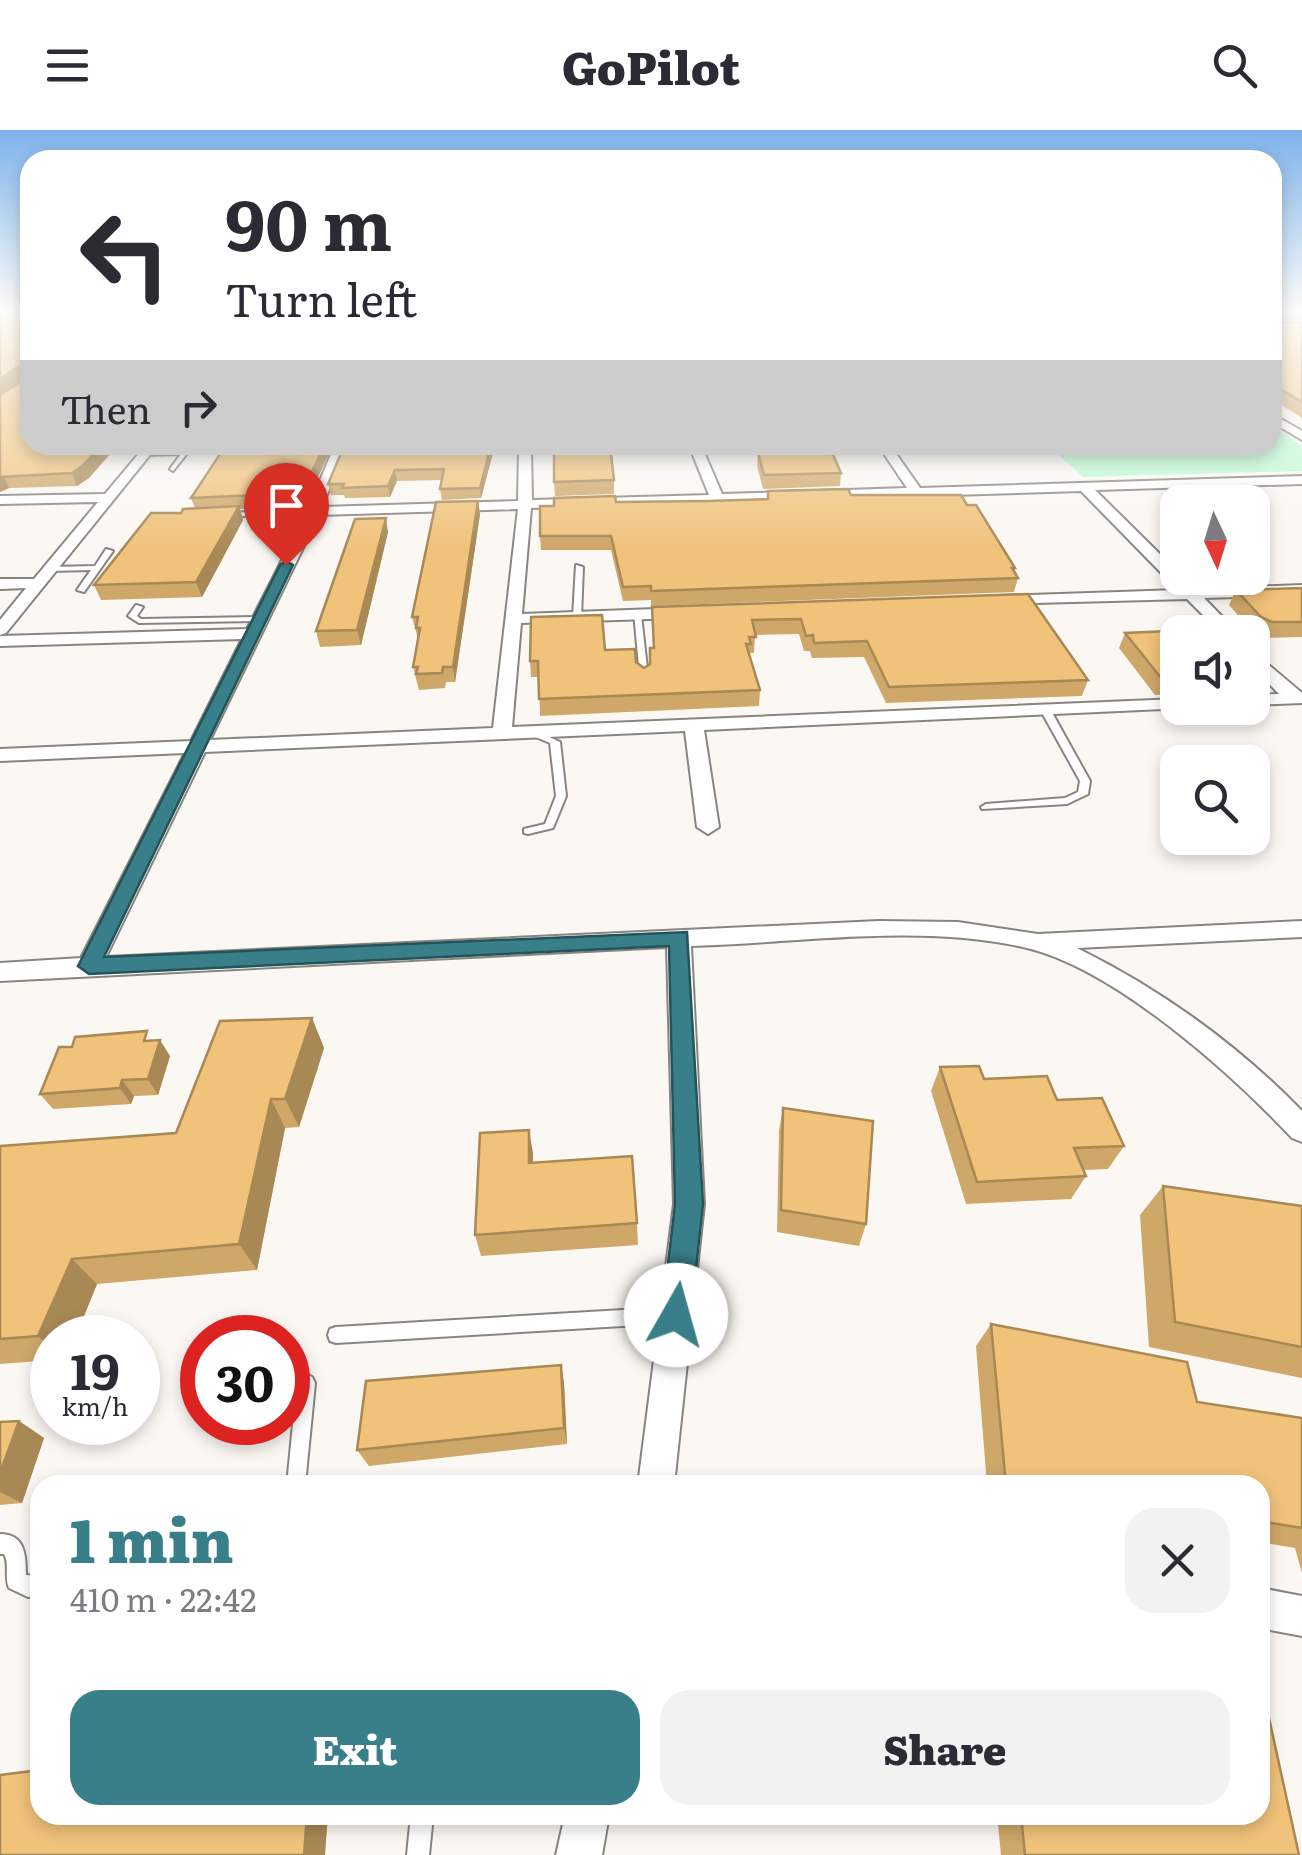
<!DOCTYPE html>
<html lang="en">
<head>
<meta charset="utf-8">
<style>
	body { margin:0; font-family:Literata,serif; background:#f2f2f3; color:#2b2b33; height:100vh; display:flex; flex-direction:column; font-size:38px; white-space:nowrap }
	* { box-sizing:border-box; margin:0 }
	p { font-size:32px; color:#7c7c81 }
	.icon { flex:none; width:55px; height:55px; fill:none; stroke:currentColor; stroke-width:2; stroke-linecap:round; stroke-linejoin:round }
	.map { position:relative; flex:1; overflow:hidden }
	.panel { position:absolute; left:30px; top:1345px; width:1240px; height:350px; display:flex; flex-direction:column; background:#fff; border-radius:30px; box-shadow:0 5px 15px #0003 }
	.panel>* { flex:none }
	.banner { position:absolute; left:20px; top:20px; width:1262px; height:305px; border-radius:30px; box-shadow:0 5px 15px #0003; background:#fff; color:#2b2b33; overflow:hidden }
	.needle { width:65px; rotate:176deg }
	.controls { position:absolute; left:1160px; top:355px; display:grid; gap:20px }
	.controls a { display:grid; place-items:center; width:110px; height:110px; border-radius:20px; background:#fff; box-shadow:0 5px 15px #0003; font-size:50px }
	.speed { position:absolute; left:30px; top:1185px; display:flex; gap:20px; font-size:50px; font-weight:700; text-align:center }
	.speed>* { display:grid; place-content:center; width:130px; height:130px; border-radius:50%; background:#fff; box-shadow:0 5px 15px #0003; line-height:1 }
	.speed small { font-size:25px; font-weight:400 }
	.speed .limit { border:15px solid #d22; background:#fff; color:#111 }
	.pin { position:absolute; display:grid; place-items:center; width:85px; height:85px; color:#fff; margin:-102px -42px; border-radius:50% 50% 50% 0; rotate:-45deg; box-shadow:0 0 10px #0007 }
	.pin .icon { rotate:45deg }
	.me { position:absolute; width:110px; margin:-55px; rotate:7deg; stroke-linejoin:round; filter:drop-shadow(0 0 8px #0008) }
	.turn { display:flex; align-items:center; gap:35px; height:210px; padding:0 40px; font-size:45px }
	.turn .icon { width:130px; height:130px; stroke-width:2.5 }
	.turn b { display:block; font-size:70px; line-height:85px }
	.then { display:flex; align-items:center; height:95px; padding:0 40px; background:#0003; gap:20px; font-size:38px }
	.round { display:grid; place-items:center; flex:none; width:105px; height:105px; border-radius:30px; background:#f2f2f3 }
	.overview { display:flex; align-items:center; justify-content:space-between; height:170px; padding:0 40px }
	h1 { font-size:60px; font-weight:800; line-height:75px; color:#397f8a }
	.button { display:flex; gap:20px; margin-top:auto; padding:20px 40px }
	.button a { flex:1; height:115px; border-radius:30px; background:#397f8a; color:#fff; font-size:40px; font-weight:800; line-height:115px; text-align:center }
	.button a+a { background:#f2f2f3; color:#2b2b33 }
	header { display:flex; justify-content:space-between; align-items:center; height:130px; padding:0 40px; background:#fff; font-size:45px; font-weight:800 }
	.map>svg:first-child { display:block }
</style>
</head>
<body>
<header><svg class="icon" aria-label="menu" viewBox="0 0 24 24"><path d="M4 6h16M4 12h16M4 18h16"/></svg>GoPilot<svg class="icon" aria-label="search" viewBox="0 0 24 24"><circle cx="10" cy="10" r="6"/><path d="M15 15l6 6"/></svg></header>
<div class="map">
<svg width="1302" height="1725" viewBox="0 0 1302 1725">
	<rect width="100%" height="100%" fill="#fbf8f3"/>
	<polygon fill="#bafad0" points="1273,297 1302,316 1302,341 1083,347 1048,315 1272,315"/>
	<g fill="none" stroke-linecap="round" stroke-linejoin="round">
		<g stroke="#888581" stroke-width="4">
			<g id="service">
				<polygon points="188,315 194,315 173,341 170,339 181,324 145,325 142,323 145,321 184,320"/>
				<polygon points="314,379 316,380 316,382 226,387 223,385 226,383"/>
				<polygon points="106,419 113,421 84,462 77,460 91,440 50,441 46,439 50,437 95,436"/>
				<polygon points="576,435 583,437 581,487 577,489 573,487"/>
				<polygon points="136,475 143,477 137,486 141,489 258,487 262,489 258,491 139,493 128,486"/>
				<polygon points="634,483 641,485 648,547 644,550 640,547"/>
				<polygon points="1045,576 1050,579 1090,651 1088,664 1067,674 982,679 981,677 986,674 1065,668 1078,662 1080,651 1040,579"/>
				<polygon points="534,600 560,612 566,666 553,698 528,704 524,703 524,699 545,694 556,666 550,613 531,605 531,601"/>
				<polygon points="674,1177 680,1179 682,1185 680,1191 674,1193 336,1213 330,1211 328,1205 330,1199 336,1197"/>
				<polygon points="306,1244 312,1247 315,1253 305,1355 287,1355 297,1253 300,1247"/>
				<path d="M 0,1404 C 25,1404 26,1425 26,1445 L 40,1446 L 40,1466 L 28,1467 L 9,1458 C 4,1447 10,1434 4,1424 L 0,1424 Z"/>
				<polygon points="411,1685 433,1685 429,1725 407,1725"/>
			</g>
		</g>
		<g stroke="#888581" stroke-width="4">
			<g id="minor">
				<polygon points="1272,284 1302,301 1302,310 1272,292"/>
				<polygon points="146,315 158,315 6,503 0,505 0,490 26,458 0,459 0,449 34,449 98,372 0,374 0,366 105,364"/>
				<path d="M 335,315 L 347,315 L 322,377 L 518,371 L 519,319 L 458,321 L 453,315 L 531,315 L 532,370 L 709,365 L 689,315 L 701,315 L 722,364 L 907,358 L 878,315 L 890,315 L 920,358 L 1302,346 L 1302,354 L 1095,360 L 1178,442 L 1178,448 L 1183,448 L 1195,459 L 1302,455 L 1302,465 L 1204,468 L 1237,502 L 1220,502 L 1187,469 L 996,474 L 996,468 L 1002,466 L 1178,460 L 1081,361 L 531,378 L 522,484 L 682,478 L 690,483 L 682,488 L 521,493 L 512,597 L 1178,569 L 1178,578 L 1185,578 L 704,600 L 719,697 L 708,704 L 697,697 L 685,601 L 205,622 L 106,827 L 879,791 L 958,792 L 1038,804 L 1302,791 L 1302,807 L 1077,818 C 1160,859 1238,915 1302,981 L 1302,1012 L 1292,1008 C 1231,943 1115,839 1027,818 C 919,793 801,813 691,816 L 704,1074 L 674,1355 L 638,1355 L 674,1074 L 667,817 L 0,851 L 0,833 L 81,828 L 185,623 L 0,631 L 0,619 L 191,611 L 242,509 L 0,516 L 0,506 L 247,499 L 307,381 ZM 518,379 L 493,598 L 210,610 L 319,385 Z"/>
				<polygon points="1252,521 1302,563 1302,573 1252,575 1252,565 1279,564 1252,536"/>
				<polygon points="1260,1458 1302,1466 1302,1506 1260,1498"/>
				<polygon points="565,1685 609,1685 602,1725 556,1725"/>
			</g>
		</g>
		<use href="#service" fill="#fff" fill-rule="evenodd"/>
		<use href="#minor" fill="#fff" fill-rule="evenodd"/>
	</g>
	<g fill="#cea769">
		<polygon points="0,179 89,348 77,356 9,358 0,362 0,265 27,247 28,244 0,264"/>
		<polygon points="1272,179 1302,179 1302,190 1276,191 1277,193 1302,192 1302,288 1272,269"/>
		<polygon points="226,315 333,315 309,366 287,366 282,377 240,379 243,390 202,467 101,470 94,455 181,383 195,378 191,368"/>
		<polygon points="410,315 493,323 481,368 442,370 440,359 442,350 397,351 390,367 345,368 344,365 331,365 328,354"/>
		<polygon points="799,315 870,315 869,318 801,320"/>
		<polygon points="758,323 841,343 840,356 763,359 757,336"/>
		<polygon points="614,350 614,364 555,366 554,352"/>
		<polygon points="851,365 967,375 1015,438 1014,442 1018,448 1014,462 651,476 651,470 623,471 611,420 541,420 540,406 616,372 707,371"/>
		<polygon points="478,371 480,384 455,552 446,552 445,558 419,560 413,537 418,509 412,487"/>
		<polygon points="388,402 361,515 320,517 316,501"/>
		<polygon points="1302,458 1302,507 1264,508 1253,502 1229,475 1236,460"/>
		<polygon points="1028,464 1088,550 1082,566 886,573 864,527 812,528 810,521 804,521 799,504 755,505 754,523 750,523 750,526 760,560 759,576 540,586 539,547 531,547 530,531 605,520 636,532 644,538 650,534 653,518 652,477"/>
		<polygon points="1178,502 1178,565 1155,565 1119,518 1125,503"/>
		<polygon points="312,888 324,918 299,997 285,998 257,1140 97,1154 75,1208 52,1208 52,1230 0,1234 0,1016 176,1003"/>
		<polygon points="153,910 170,926 158,965 134,966 131,974 53,979 40,964"/>
		<polygon points="940,937 1057,970 1124,1016 1108,1039 1083,1040 1086,1046 1071,1069 966,1074 931,961"/>
		<polygon points="783,978 866,1094 859,1116 777,1102 779,1001"/>
		<polygon points="529,1000 533,1033 637,1093 638,1115 481,1126 475,1105"/>
		<polygon points="1163,1056 1302,1076 1302,1248 1149,1217 1140,1085"/>
		<polygon points="991,1194 1197,1272 1302,1288 1302,1443 1295,1418 1260,1412 1260,1355 987,1355 976,1216"/>
		<polygon points="561,1235 564,1253 567,1314 369,1336 357,1320"/>
		<polygon points="19,1291 44,1308 22,1373 0,1375 0,1292"/>
		<polygon points="997,1685 1260,1685 1299,1725 1001,1725"/>
	</g>
	<g fill="#a88855">
		<polygon points="1302,179 1302,189 1272,191 1274,181"/>
		<polygon points="23,233 28,244 0,264 0,249"/>
		<polygon points="102,315 118,315 89,348 77,356 72,343"/>
		<polygon points="325,315 333,315 309,366 306,353"/>
		<polygon points="492,315 493,323 481,368 480,358"/>
		<polygon points="395,340 397,351 390,367 388,356"/>
		<polygon points="3,345 9,358 0,362 0,347"/>
		<polygon points="283,353 287,366 282,377 278,364"/>
		<polygon points="478,371 480,384 455,552 453,537"/>
		<polygon points="239,376 243,390 202,467 196,452"/>
		<polygon points="386,388 388,402 361,515 357,500"/>
		<polygon points="312,888 324,918 299,997 285,969"/>
		<polygon points="160,910 170,926 158,965 148,949"/>
		<polygon points="122,950 134,966 131,974 120,958"/>
		<polygon points="271,969 285,998 257,1140 239,1114"/>
		<polygon points="529,1000 533,1023 533,1056 529,1033"/>
		<polygon points="72,1129 97,1154 75,1208 52,1208 52,1218 38,1206"/>
		<polygon points="561,1235 564,1253 567,1314 564,1298"/>
		<polygon points="19,1291 44,1308 22,1373 0,1362 0,1343"/>
		<polygon points="307,1685 328,1685 325,1725 304,1725"/>
	</g>
	<g fill="#f0c27a" stroke="#a88855" stroke-width="2.5">
		<polygon points="0,179 30,179 30,315 102,315 83,335 72,343 0,347 0,265 27,247 28,234 23,233 0,249"/>
		<polygon points="1272,179 1298,179 1274,181 1277,193 1302,192 1302,272 1272,254"/>
		<polygon points="226,315 325,315 306,353 283,353 278,364 191,368"/>
		<polygon points="410,315 491,315 480,358 440,359 444,339 395,340 388,356 342,358 344,354 328,354 344,316"/>
		<polygon points="554,315 610,315 614,350 554,352"/>
		<polygon points="760,320 831,320 841,343 764,345 758,323"/>
		<polygon points="848,359 851,365 961,365 967,375 976,375 1015,438 1012,438 1018,448 651,461 651,456 623,457 611,406 540,406 540,376 554,376 554,368 615,366 616,372 707,371 768,369 768,361"/>
		<polygon points="478,371 453,537 443,537 442,543 416,544 418,537 413,537 420,498 416,498 418,487 412,487 436,372"/>
		<polygon points="239,376 196,452 94,455 151,383 181,383 183,379"/>
		<polygon points="386,388 357,500 316,501 355,389"/>
		<polygon points="1302,458 1302,492 1272,492 1261,487 1236,460"/>
		<polygon points="1028,464 1088,550 889,557 867,511 814,513 813,505 806,506 801,489 752,490 756,507 749,507 751,514 746,514 760,560 539,569 538,531 530,531 531,487 602,485 605,520 635,519 636,532 644,538 650,534 650,518 654,518 652,477"/>
		<polygon points="1195,500 1197,502 1178,502 1178,549 1162,549 1125,503"/>
		<polygon points="312,888 285,969 271,969 239,1114 72,1129 38,1206 0,1209 0,1016 176,1003 220,891"/>
		<polygon points="147,901 144,911 160,910 148,949 122,950 120,958 40,964 59,917 72,917 75,907"/>
		<polygon points="979,936 984,949 1047,946 1057,970 1102,968 1124,1016 1074,1018 1086,1046 977,1052 940,937"/>
		<polygon points="783,978 873,991 866,1094 781,1080"/>
		<polygon points="529,1000 529,1033 632,1026 637,1093 475,1105 480,1003"/>
		<polygon points="1163,1056 1302,1076 1302,1217 1175,1192"/>
		<polygon points="991,1194 1187,1232 1197,1272 1302,1288 1302,1398 1260,1391 1260,1355 1006,1355"/>
		<polygon points="561,1235 564,1298 357,1320 366,1251"/>
		<polygon points="19,1291 0,1343 0,1292"/>
		<polygon points="1260,1547 1299,1725 1025,1725 1021,1685 1260,1685"/>
		<polygon points="40,1640 40,1685 307,1685 304,1725 0,1725 0,1645"/>
	</g>
	<linearGradient id="sky" x2="0" y2="1"><stop stop-color="#7db2ea"/><stop offset="0.43" stop-color="#fdfcfa"/><stop offset="1" stop-color="#fdfcfa" stop-opacity="0"/></linearGradient>
	<rect width="1302" height="421" fill="url(#sky)"/>
	<polygon fill="#397f8a" stroke="#25535a" stroke-width="2.5" points="286,431 293,435 104,827 687,802 703,1074 691,1185 687,1195 676,1200 666,1195 662,1185 675,1074 669,816 89,844 78,836 280,435"/>
</svg>
<div class="controls">
<a><svg class="needle" viewBox="-14 -14 28 28"><path d="M0-13l5 13h-10z" fill="#e53935"/><path d="M0 13l5-13h-10z" fill="#7c7c81"/></svg></a>
<a><svg class="icon" aria-label="sound" viewBox="0 0 24 24"><path d="M4 9h4l5-4v14l-5-4H4zM17 9q2 3 0 6"/></svg></a>
<a><svg class="icon" aria-label="search" viewBox="0 0 24 24"><circle cx="10" cy="10" r="6"/><path d="M15 15l6 6"/></svg></a>
</div>
<div class="speed"><div>19<small>km/h</small></div><div class="limit">30</div></div>
<div class="pin" style="left:286px;top:435px;background:#d93025"><svg class="icon" aria-label="arrive" viewBox="0 0 24 24"><path d="M6 21V4h12l-3 4 3 4H6"/></svg></div>
<svg class="me" style="left:676px;top:1185px" viewBox="-20 -20 40 40"><circle r="19" fill="#fff"/><path d="M0-13L10 11 0 6-10 11z" fill="#397f8a"/></svg>
<div class="banner">
<div class="turn"><svg class="icon" aria-label="left" viewBox="0 0 24 24"><path d="M17 20v-9H6M10 6l-5 5 5 5"/></svg><div><b>90 m</b>Turn left</div></div>
<div class="then">Then<svg class="icon" aria-label="right" viewBox="0 0 24 24"><path d="M7 20v-9h11M14 6l5 5-5 5"/></svg></div>
</div>
<section class="panel">
<div class="overview"><div><h1>1 min</h1><p>410 m · 22:42</p></div><a class="round"><svg class="icon" aria-label="close" viewBox="0 0 24 24"><path d="M6 6l12 12M18 6L6 18"/></svg></a></div>
<div class="button"><a>Exit</a><a>Share</a></div>
</section>
</div>
</body>
</html>
